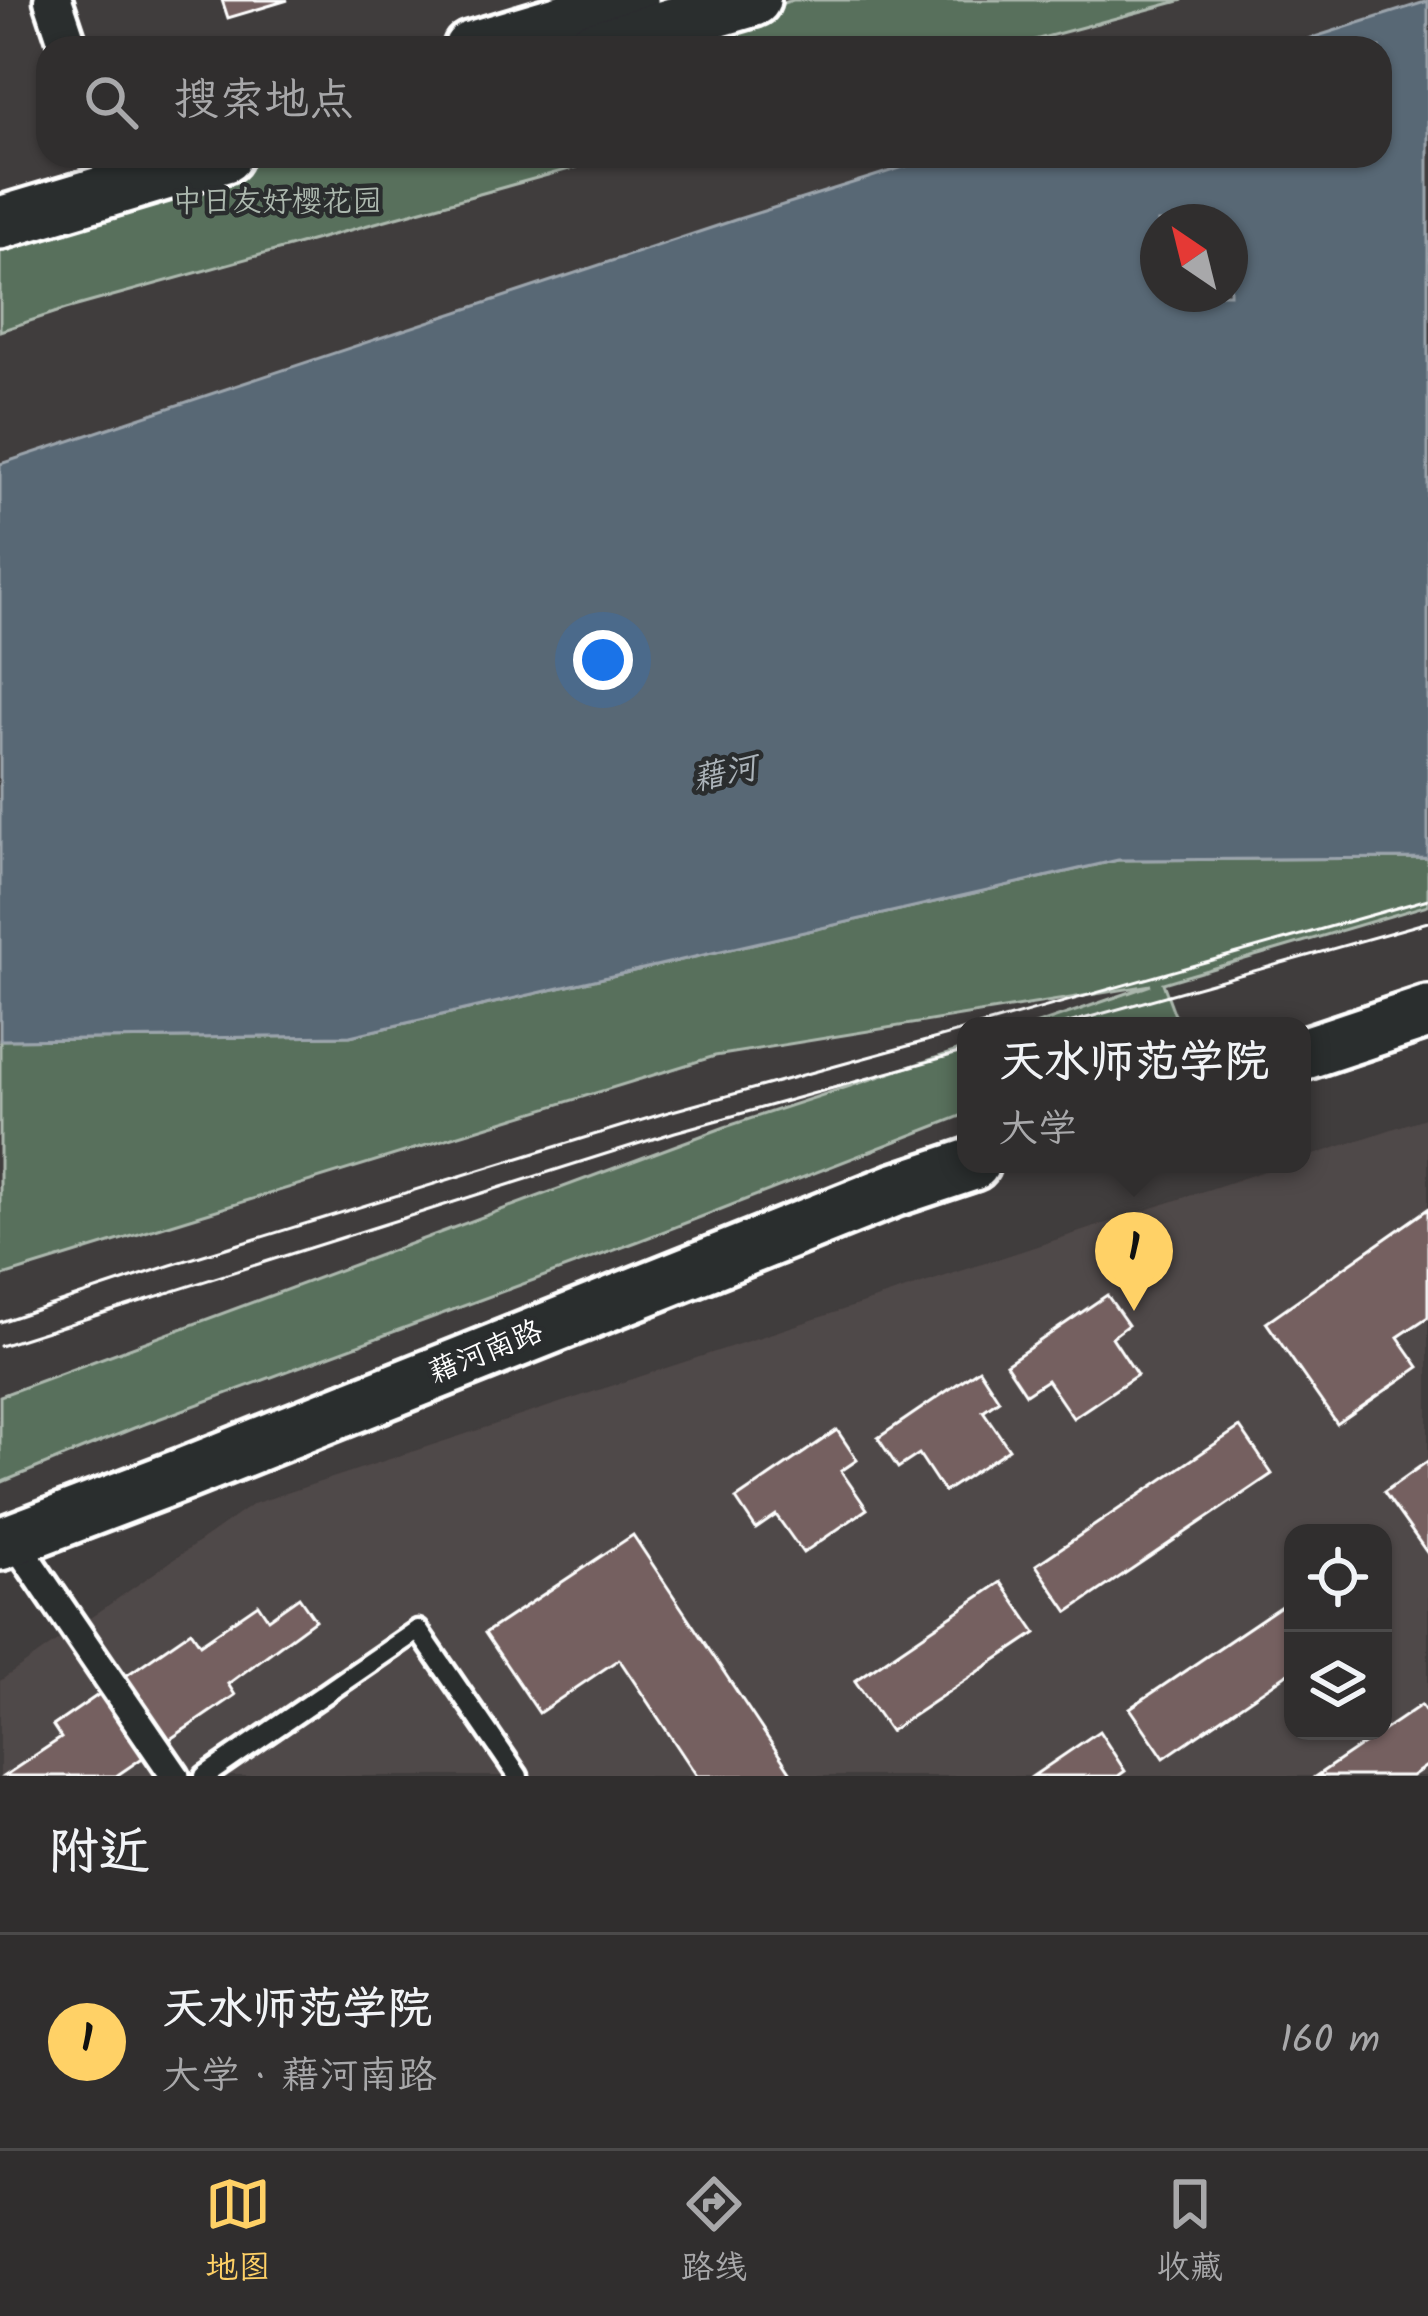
<!DOCTYPE html>
<html lang="zh">
<head>
<meta charset="utf-8">
<style>
  body { margin:0; font-family:Kalam,"LXGW WenKai TC",sans-serif; background:#383636; color:#f1f3f6 }
  .controls { position:absolute; right:36px; bottom:36px; display:grid; overflow:hidden; border-radius:24px; box-shadow:0 3px 9px #0004 }
  .controls button { width:108px; height:108px; display:grid; place-items:center; padding:0; border:0; border-bottom:3px solid #4b4a4a; background:#302e2e; color:#f1f3f6; font:60px sans-serif }
  .compass { position:absolute; left:1140px; top:204px; width:108px; height:108px; border-radius:50%; background:#302e2e; box-shadow:0 3px 9px #0004; rotate:325deg }
  .you { position:absolute; left:603px; top:660px; width:42px; height:42px; margin:-30px; border:9px solid #fff; border-radius:50%; background:#1a73e8; box-shadow:0 0 0 18px #1a73e833 }
  .badge { display:grid; place-items:center; width:78px; height:78px; border-radius:50%; background:#ffd166; color:#111; font-size:39px; font-weight:700 }
  .pin { position:absolute; translate:-50% -99px; filter:drop-shadow(0 3px 6px #0008) }
  .pin::after { content:''; position:absolute; top:63px; width:42px; height:36px; background:inherit; clip-path:polygon(0 0,100% 0,50% 100%) }
  .popup { position:absolute; left:957px; top:1017px; width:354px; height:156px; box-sizing:border-box; display:grid; place-content:center; border-radius:24px; background:#302e2e; filter:drop-shadow(0 3px 9px #0005); font-size:39px; white-space:nowrap; color:#a8a8aa }
  .popup b { font-size:45px; color:#f1f3f6 }
  .popup::after { content:''; position:absolute; left:50%; top:100%; margin-left:-24px; border:24px solid transparent; border-top-color:#302e2e }
  .list { margin:0; padding:0; list-style:none }
  h2 { display:flex; justify-content:space-between; align-items:center; height:156px; margin:0; padding:0 48px; font-size:51px }
  h2 small { font-size:39px; font-weight:400; color:#a8a8aa }
  .list li { display:grid; grid-template-columns:78px 1fr auto; gap:36px; align-items:center; box-sizing:border-box; height:216px; padding:0 48px; border-top:3px solid #4b4a4a }
  .list b { display:block; font-size:45px; white-space:nowrap }
  .list p { margin:0; font-size:39px; white-space:nowrap; color:#a8a8aa }
  .list em { font-size:39px; font-style:normal; color:#a8a8aa }
  .icon { flex:none; width:66px; height:66px; fill:none; stroke:currentColor; stroke-width:2; stroke-linecap:round; stroke-linejoin:round }
  .map { position:relative; flex:none; width:1428px; height:1776px; overflow:hidden }
  .search { position:absolute; background:#302e2e; box-shadow:0 3px 9px #0004; left:36px; right:36px; top:36px; height:132px; display:flex; align-items:center; gap:30px; box-sizing:border-box; padding:0 42px; border-radius:36px; color:#a8a8aa; font-size:45px }
  .sheet { height:372px; background:#302e2e }
  nav { display:flex; justify-content:space-around; align-items:center; box-sizing:border-box; height:168px; border-top:3px solid #4b4a4a; background:#302e2e; font-size:33px; color:#a8a8aa }
  nav a { display:grid; justify-items:center; gap:6px }
  nav .on { color:#ffd166 }
  .map>svg:first-child { display:block }
  .built { fill:#504848; fill-rule:evenodd }
  .green { fill:#59705c; stroke:#acb8ae; stroke-width:3 }
  .water { fill:#596875; stroke:#9ba4ac; stroke-width:3; fill-rule:evenodd }
  .building { fill:#746160; stroke:#fff; stroke-width:3 }
  .lines { fill:none; stroke-linecap:round; stroke-linejoin:round }
  .service-casing { stroke:#fff; stroke-width:27 }
  .pedestrian-casing { stroke:#fff; stroke-width:36 }
  .minor-casing { stroke:#fff; stroke-width:45 }
  .secondary-casing { stroke:#fff; stroke-width:60 }
  .service { stroke:#2a2d2e; stroke-width:18 }
  .pedestrian { stroke:#2a2d2e; stroke-width:27 }
  .minor { stroke:#2a2d2e; stroke-width:36 }
  .secondary { stroke:#2a2d2e; stroke-width:51 }
  .tram { stroke:#fff; stroke-width:3 }
  .labels { text-anchor:middle; dominant-baseline:central; stroke-width:9; stroke-linejoin:round; paint-order:stroke }
  .park-label { font-size:30px; fill:#acb8ae; stroke:#2a2d2e }
  .street-label { font-size:30px; fill:#fff; stroke:#2a2d2e }
  .water-label { font-size:33px; font-style:italic; fill:#acb4ba; stroke:#2a2d2e }
</style>
</head>
<body>
<div class="map">
<svg width="1428" height="1776" viewBox="0 0 1428 1776">
  <rect width="100%" height="100%" fill="#403d3d"/>
  <filter id="ink" filterUnits="userSpaceOnUse"><feTurbulence type="fractalNoise" baseFrequency=".00833" numOctaves="2"/><feDisplacementMap in="SourceGraphic" scale="24" xChannelSelector="R" yChannelSelector="G"/><feConvolveMatrix kernelMatrix="1 2 1 2 8 2 1 2 1" color-interpolation-filters="sRGB"/></filter>
  <g filter="url(#ink)">
    <path class="built" d="M 1428,1117 L 1428,1776 L 0,1776 L 0,1681 L 253,1504 L 1286,1164 L 1302,1164 L 1302,1159 ZM 1293,1533 L 1383,1533 L 1383,1731 L 1293,1731 Z"/>
    <g class="green">
      <path d="M 793,0 L 1183,0 L 1005,48 L 633,48 Z"/>
      <path d="M 273,156 L 616,156 L 66,309 L 0,331 L 0,239 Z"/>
      <path d="M 1428,858 L 1428,905 L 1163,983 L 1179,1026 L 1032,1026 L 1151,985 L 715,1056 L 0,1277 L 0,1040 L 350,1036 L 1118,860 Z"/>
      <path d="M 966,1048 L 966,1114 L 639,1241 L 134,1428 L 0,1483 L 0,1396 L 725,1127 Z"/>
    </g>
    <path class="water" d="M 1428,1 L 1428,858 L 1118,860 L 350,1036 L 0,1040 L 0,464 L 735,220 L 938,156 L 1380,156 L 1380,48 L 1280,48 ZM 1158,222 L 1230,222 L 1230,294 L 1158,294 Z"/>
    <g class="building">
      <path d="M 222,0 L 288,0 L 228,18 Z"/>
      <path d="M 1428,1209 L 1428,1317 L 1398,1337 L 1419,1367 L 1337,1424 L 1266,1322 Z"/>
      <path d="M 1107,1295 L 1128,1325 L 1112,1337 L 1137,1375 L 1073,1418 L 1047,1380 L 1026,1394 L 1006,1364 Z"/>
      <path d="M 979,1369 L 999,1400 L 983,1411 L 1009,1449 L 944,1492 L 919,1454 L 898,1468 L 878,1438 Z"/>
      <path d="M 1240,1427 L 1272,1474 L 1068,1612 L 1036,1565 Z"/>
      <path d="M 837,1430 L 857,1460 L 841,1471 L 867,1509 L 803,1553 L 776,1515 L 756,1529 L 736,1499 Z"/>
      <path d="M 1428,1461 L 1428,1554 L 1384,1492 Z"/>
      <path d="M 633,1535 L 793,1776 L 697,1776 L 619,1659 L 539,1713 L 485,1633 Z"/>
      <path d="M 1001,1582 L 1036,1633 L 890,1731 L 855,1681 Z"/>
      <path d="M 299,1597 L 315,1620 L 228,1684 L 235,1695 L 116,1776 L 4,1776 L 61,1738 L 53,1726 L 191,1631 L 200,1644 L 258,1604 L 268,1619 Z"/>
      <path d="M 1293,1598 L 1293,1670 L 1164,1758 L 1130,1708 Z"/>
      <path d="M 1421,1705 L 1428,1715 L 1428,1765 L 1412,1776 L 1316,1776 Z"/>
      <path d="M 1099,1731 L 1125,1771 L 1118,1776 L 1033,1776 Z"/>
    </g>
    <g class="lines">
      <defs>
        <path id="service" d="M 205,1776 L 418,1630 L 518,1776"/>
        <path id="pedestrian" d="M 13,1539 L 175,1776"/>
        <path id="minor" d="M 53,0 L 69,48"/>
        <g id="secondary">
          <path d="M 470,48 L 632,0"/>
          <path d="M 591,48 L 754,0"/>
          <path d="M 0,223 L 225,156"/>
          <path d="M 1302,1054 L 1428,1012"/>
          <path d="M 0,1544 L 184,1474 L 895,1190 L 973,1164"/>
        </g>
      </defs>
      <use href="#service" class="service-casing"/>
      <use href="#pedestrian" class="pedestrian-casing"/>
      <use href="#minor" class="minor-casing"/>
      <use href="#secondary" class="secondary-casing"/>
      <use href="#service" class="service"/>
      <use href="#pedestrian" class="pedestrian"/>
      <use href="#minor" class="minor"/>
      <use href="#secondary" class="secondary"/>
      <g class="tram">
        <path d="M 979,1026 L 1428,899"/>
        <path d="M 1058,1026 L 1428,922"/>
        <path d="M 0,1322 L 171,1265 L 665,1113 L 966,1030"/>
        <path d="M 0,1346 L 675,1132 L 966,1051"/>
      </g>
    </g>
  </g>
  <g class="labels">
    <g class="park-label">
      <text x="277" y="203">中日友好樱花园</text>
    </g>
    <g class="street-label">
      <text transform="translate(486 1353) rotate(-22)">藉河南路</text>
    </g>
    <g class="water-label">
      <text transform="translate(725 775) rotate(-11)">藉河</text>
    </g>
  </g>
</svg>
<div class="controls">
<button><svg class="icon" aria-label="locate" viewBox="0 0 24 24"><circle cx="12" cy="12" r="6"/><path d="M12 2v4M12 18v4M2 12h4M18 12h4"/></svg></button>
<button><svg class="icon" aria-label="layers" viewBox="0 0 24 24"><path d="M12 4l9 5-9 5-9-5zM3 14l9 5 9-5"/></svg></button>
</div>
<svg class="compass" viewBox="-18 -18 36 36"><path d="M0-13l5 13h-10z" fill="#e53935"/><path d="M0 13l5-13h-10z" fill="#a8a8aa"/></svg>
<div class="you"></div>
<div class="pin badge" style="left:1134px;top:1311px">1</div>
<div class="popup"><b>天水师范学院</b>大学</div>
<div class="search"><svg class="icon" aria-label="search" viewBox="0 0 24 24"><circle cx="10" cy="10" r="6"/><path d="M15 15l6 6"/></svg>搜索地点</div>
</div>
<section class="sheet">
<h2>附近<small></small></h2>
<ul class="list">
<li><span class="badge">1</span><div><b>天水师范学院</b><p>大学 · 藉河南路</p></div><em>160 m</em></li>
</ul>
</section>
<nav>
<a class="on"><svg class="icon" aria-label="map" viewBox="0 0 24 24"><path d="M3 6l6-2 6 2 6-2v14l-6 2-6-2-6 2zM9 4v14M15 6v14"/></svg>地图</a>
<a><svg class="icon" aria-label="directions" viewBox="0 0 24 24"><path d="M12 3l9 9-9 9-9-9zM9 14v-3h6M13 9l2 2-2 2"/></svg>路线</a>
<a><svg class="icon" aria-label="saved" viewBox="0 0 24 24"><path d="M7 4h10v16l-5-4-5 4z"/></svg>收藏</a>
</nav>
</body>
</html>
